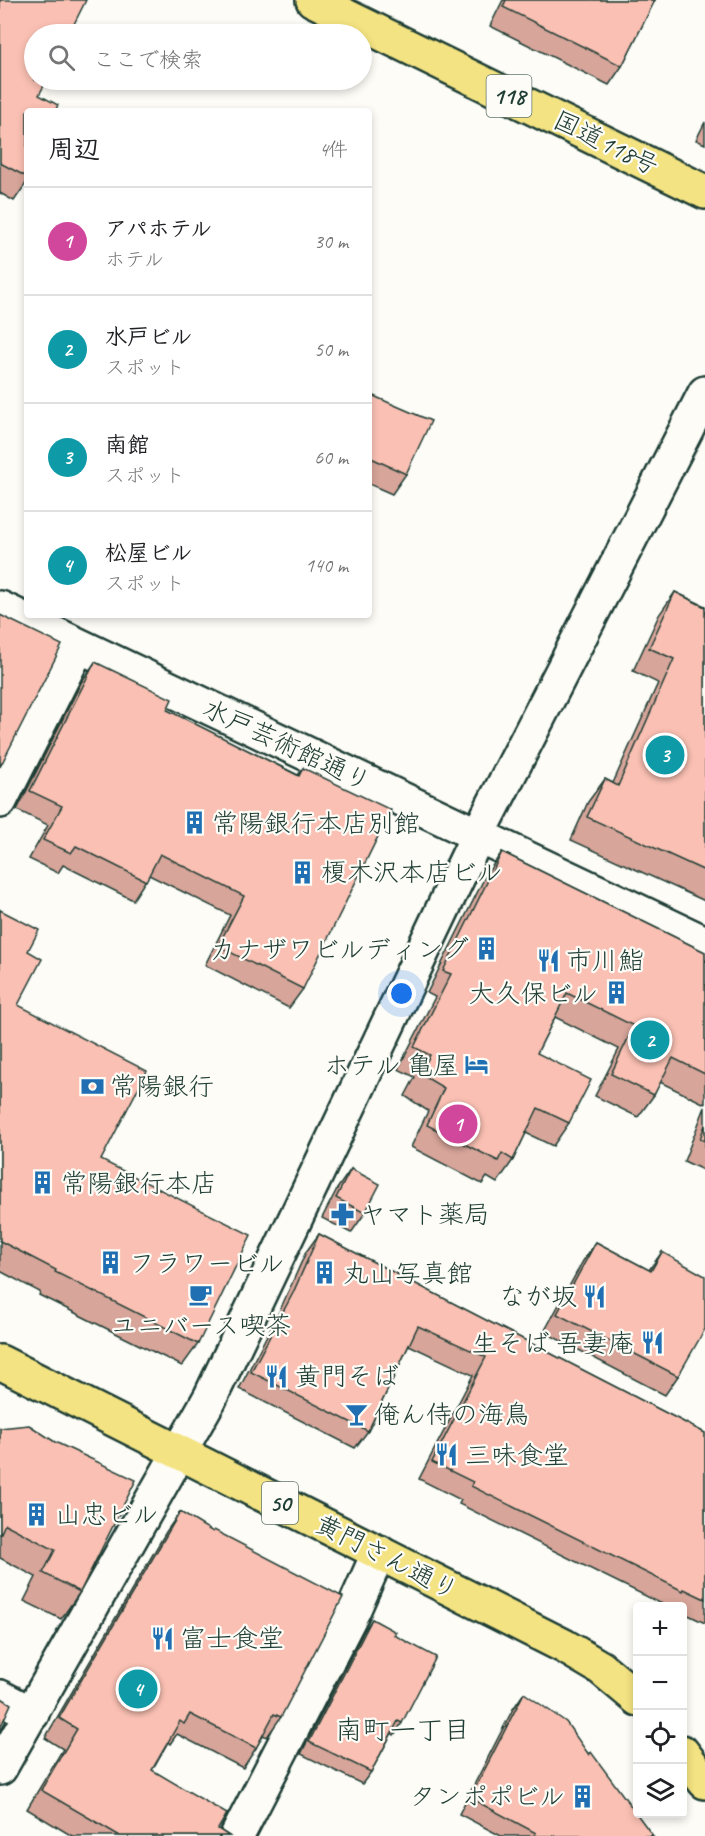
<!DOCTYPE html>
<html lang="ja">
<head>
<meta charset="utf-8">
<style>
  body { margin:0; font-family:Caveat,"Klee One",sans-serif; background:#f2f2f2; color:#202124 }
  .controls { position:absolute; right:18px; bottom:18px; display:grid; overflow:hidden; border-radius:6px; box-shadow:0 3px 9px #0003 }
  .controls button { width:54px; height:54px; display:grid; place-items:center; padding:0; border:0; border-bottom:2px solid #e0e0e0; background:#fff; color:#202124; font:30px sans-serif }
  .you { position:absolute; left:402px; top:994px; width:21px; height:21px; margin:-15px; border:4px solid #fff; border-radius:50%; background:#1a73e8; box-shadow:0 0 0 9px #1a73e833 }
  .badge { display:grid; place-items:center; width:39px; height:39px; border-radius:50%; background:#1f6fb2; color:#fff; font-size:20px; font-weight:700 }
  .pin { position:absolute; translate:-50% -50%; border:3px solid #fff; box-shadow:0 2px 6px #0006 }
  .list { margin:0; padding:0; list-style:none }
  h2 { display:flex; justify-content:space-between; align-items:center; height:78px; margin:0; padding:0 24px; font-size:26px }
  h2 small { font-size:20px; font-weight:400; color:#757577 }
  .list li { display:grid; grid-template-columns:39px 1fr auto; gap:18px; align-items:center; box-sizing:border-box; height:108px; padding:0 24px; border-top:2px solid #e0e0e0 }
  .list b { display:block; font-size:22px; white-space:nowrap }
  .list p { margin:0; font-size:20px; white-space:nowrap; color:#757577 }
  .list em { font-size:20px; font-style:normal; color:#757577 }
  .icon { flex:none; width:33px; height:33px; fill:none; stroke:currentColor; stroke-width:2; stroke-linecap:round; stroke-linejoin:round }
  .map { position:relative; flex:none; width:705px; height:1836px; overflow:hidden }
  .search { position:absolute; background:#fff; box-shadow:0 3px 9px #0003; left:24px; top:24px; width:348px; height:66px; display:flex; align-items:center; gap:15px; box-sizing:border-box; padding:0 21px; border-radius:33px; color:#757577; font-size:22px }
  .panel { position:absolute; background:#fff; box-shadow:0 3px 9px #0003; left:24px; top:108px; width:348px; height:510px; border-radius:6px }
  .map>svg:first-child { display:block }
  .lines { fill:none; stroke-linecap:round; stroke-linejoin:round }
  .minor-casing { stroke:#1f3d34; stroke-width:38 }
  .highway-casing { stroke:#1f3d34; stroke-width:38 }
  .minor { stroke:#fdfcf7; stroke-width:33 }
  .highway { stroke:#f4e382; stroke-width:33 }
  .wall { fill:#d7a59a; stroke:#1f3d34; stroke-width:1.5 }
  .building { fill:#fac0b3; stroke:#1f3d34; stroke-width:1.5 }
  .labels { text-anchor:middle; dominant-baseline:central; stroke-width:4.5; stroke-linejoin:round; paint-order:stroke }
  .shield { fill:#fdfcf7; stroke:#62766e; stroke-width:1.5 }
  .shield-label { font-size:24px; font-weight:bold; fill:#1f3d34 }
  .street-label { font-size:26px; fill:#1f3d34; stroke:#fdfcf7 }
  .poi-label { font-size:26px; fill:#1f3d34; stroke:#fdfcf7; text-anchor:start }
  .neighbourhood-label { font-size:27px; fill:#1f3d34; stroke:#fdfcf7 }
</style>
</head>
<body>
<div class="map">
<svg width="705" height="1836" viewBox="0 0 705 1836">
  <rect width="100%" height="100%" fill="#fdfcf7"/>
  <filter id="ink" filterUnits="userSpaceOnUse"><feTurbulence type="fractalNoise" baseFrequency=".0167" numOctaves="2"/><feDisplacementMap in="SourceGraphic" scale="12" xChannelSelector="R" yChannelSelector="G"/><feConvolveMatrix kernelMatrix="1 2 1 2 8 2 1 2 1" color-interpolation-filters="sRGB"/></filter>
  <g filter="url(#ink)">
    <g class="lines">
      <defs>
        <g id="minor">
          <path d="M 0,608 L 705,943"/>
          <path d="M 0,801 L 78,647"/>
          <path d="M 0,1697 L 32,1714"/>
          <path d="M 0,1768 L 210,1398 L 478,835 L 705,393"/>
          <path d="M 237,1836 L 353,1611 L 379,1552"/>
        </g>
        <g id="highway">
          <path d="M 313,0 L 705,192"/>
          <path d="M 0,1362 L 564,1646 L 601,1668 L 638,1699"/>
          <path d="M 682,1752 L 705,1782"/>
        </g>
      </defs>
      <use href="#minor" class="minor-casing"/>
      <use href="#highway" class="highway-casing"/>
      <use href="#minor" class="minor"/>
      <use href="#highway" class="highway"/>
    </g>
    <g class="wall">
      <path d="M 0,0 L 27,111 L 27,182 L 14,201 L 0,193 Z"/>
      <path d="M 503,0 L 655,0 L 622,66 L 609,85 L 490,26 Z"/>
      <path d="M 705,122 L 705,144 L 696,140 Z"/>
      <path d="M 369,394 L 406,474 L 392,494 L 369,484 Z"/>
      <path d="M 675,592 L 705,606 L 705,901 L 571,840 L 588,802 L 605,779 L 613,783 L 658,683 L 633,671 L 659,615 Z"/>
      <path d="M 95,662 L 167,710 L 298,775 L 303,768 L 303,989 L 289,1008 L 205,965 L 230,915 L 149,875 L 133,900 L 63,865 L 58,873 L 29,859 L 48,825 L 17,810 L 82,681 Z"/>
      <path d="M 502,852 L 705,952 L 705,1104 L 660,1082 L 654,1095 L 638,1117 L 595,1096 L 619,1049 L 555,1017 L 537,1053 L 569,1123 L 553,1146 L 526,1133 L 513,1160 L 497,1183 L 487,1177 L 482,1184 L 411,1147 L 428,1111 L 405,1096 L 415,1077 L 398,1069 L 435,997 L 427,993 L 486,875 Z"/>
      <path d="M 0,910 L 28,951 L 18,1005 L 198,1344 L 182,1366 L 39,1295 L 40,1292 L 0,1271 Z"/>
      <path d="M 705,1107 L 705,1171 L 684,1161 Z"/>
      <path d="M 351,1169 L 365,1213 L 351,1233 L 322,1218 L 337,1189 Z"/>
      <path d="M 319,1234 L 705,1433 L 705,1623 L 682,1612 L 682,1606 L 666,1606 L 459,1504 L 461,1500 L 419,1479 L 473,1375 L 409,1345 L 368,1431 L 355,1448 L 239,1389 L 280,1310 L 306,1252 Z"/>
      <path d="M 596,1242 L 649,1270 L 662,1252 L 678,1376 L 665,1395 L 544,1332 L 583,1261 Z"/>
      <path d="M 0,1428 L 80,1592 L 61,1619 L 24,1601 L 36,1577 L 0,1558 Z"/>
      <path d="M 180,1512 L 281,1717 L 267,1737 L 263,1735 L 256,1748 L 243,1768 L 177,1734 L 170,1744 L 168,1742 L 152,1770 L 218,1829 L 229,1836 L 72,1836 L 27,1809 L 63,1749 L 45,1738 L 166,1532 Z"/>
      <path d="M 372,1619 L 394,1635 L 402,1723 L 394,1735 L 392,1733 L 371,1772 L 362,1784 L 301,1754 L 364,1631 Z"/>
      <path d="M 524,1693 L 589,1754 L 653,1836 L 501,1836 L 459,1814 L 513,1709 Z"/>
    </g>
    <g class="building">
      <path d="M 0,0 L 86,0 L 69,34 L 34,34 L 34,80 L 47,80 L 39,95 L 58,105 L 55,111 L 27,111 L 27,177 L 0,163 Z"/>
      <path d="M 506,0 L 655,0 L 622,66 L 503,7 Z"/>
      <path d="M 369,394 L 431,421 L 406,474 L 369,457 Z"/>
      <path d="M 675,592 L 705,607 L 705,871 L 587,817 L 605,779 L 618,786 L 674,659 L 649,648 Z"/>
      <path d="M 0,615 L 62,645 L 0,767 Z"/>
      <path d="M 95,662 L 172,699 L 167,710 L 299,776 L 303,768 L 391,810 L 303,989 L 218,946 L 244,896 L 160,854 L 146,881 L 76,846 L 71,853 L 43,840 L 62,806 L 30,791 Z"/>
      <path d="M 502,852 L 705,952 L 705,1074 L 673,1058 L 654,1095 L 611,1074 L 634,1026 L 567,993 L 537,1053 L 591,1080 L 569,1123 L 538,1108 L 513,1160 L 502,1153 L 498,1161 L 427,1125 L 444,1088 L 420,1074 L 430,1055 L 414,1047 L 451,974 L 443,971 Z"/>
      <path d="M 0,910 L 39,930 L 28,951 L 42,959 L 18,1005 L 147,1071 L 101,1160 L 251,1235 L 198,1344 L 55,1272 L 56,1270 L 0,1241 Z"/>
      <path d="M 705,1125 L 705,1141 L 700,1139 Z"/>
      <path d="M 351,1169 L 380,1184 L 365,1213 L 336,1198 Z"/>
      <path d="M 319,1234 L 705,1433 L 705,1599 L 684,1589 L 683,1591 L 471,1486 L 473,1482 L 432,1462 L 486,1357 L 418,1326 L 368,1431 L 251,1372 L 293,1293 Z"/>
      <path d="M 596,1242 L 651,1271 L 662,1252 L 705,1276 L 705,1329 L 678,1376 L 557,1314 Z"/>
      <path d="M 29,1425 L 55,1442 L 136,1480 L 80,1592 L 43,1573 L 55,1550 L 5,1524 L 0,1535 L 0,1428 Z"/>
      <path d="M 180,1512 L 213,1532 L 214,1530 L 343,1597 L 281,1717 L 274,1714 L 256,1748 L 190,1714 L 184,1724 L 180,1721 L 152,1770 L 227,1814 L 218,1829 L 229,1836 L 120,1836 L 41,1790 L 77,1729 L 59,1718 Z"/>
      <path d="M 372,1619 L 396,1632 L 394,1635 L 436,1657 L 402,1723 L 398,1721 L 371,1772 L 309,1742 Z"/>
      <path d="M 524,1693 L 566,1722 L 589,1755 L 591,1752 L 653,1836 L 534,1836 L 536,1833 L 470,1798 Z"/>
      <path d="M 0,1697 L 11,1704 L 0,1728 Z"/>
    </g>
  </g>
  <defs>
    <symbol id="building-bare" viewBox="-9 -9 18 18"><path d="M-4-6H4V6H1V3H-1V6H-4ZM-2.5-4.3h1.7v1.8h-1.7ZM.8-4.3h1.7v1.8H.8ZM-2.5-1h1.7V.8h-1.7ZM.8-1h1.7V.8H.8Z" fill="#1f6fb2" stroke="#fdfcf7" stroke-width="2.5" paint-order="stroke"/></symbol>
    <symbol id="restaurant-bare" viewBox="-9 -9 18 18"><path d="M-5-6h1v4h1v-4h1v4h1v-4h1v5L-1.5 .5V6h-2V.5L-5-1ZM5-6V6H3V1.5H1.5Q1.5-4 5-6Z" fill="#1f6fb2" stroke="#fdfcf7" stroke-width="2.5" paint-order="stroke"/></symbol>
    <symbol id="hotel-bare" viewBox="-9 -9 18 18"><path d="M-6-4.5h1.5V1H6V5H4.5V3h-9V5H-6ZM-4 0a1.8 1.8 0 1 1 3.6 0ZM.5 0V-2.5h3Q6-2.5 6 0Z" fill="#1f6fb2" stroke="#fdfcf7" stroke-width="2.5" paint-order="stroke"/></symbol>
    <symbol id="bank-bare" viewBox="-9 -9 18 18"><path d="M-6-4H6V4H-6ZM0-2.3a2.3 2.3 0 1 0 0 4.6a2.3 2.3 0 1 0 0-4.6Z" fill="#1f6fb2" stroke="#fdfcf7" stroke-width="2.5" paint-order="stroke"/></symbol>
    <symbol id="pharmacy-bare" viewBox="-9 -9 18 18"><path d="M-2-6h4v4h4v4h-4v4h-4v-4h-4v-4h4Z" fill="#1f6fb2" stroke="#fdfcf7" stroke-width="2.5" paint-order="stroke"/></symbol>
    <symbol id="cafe-bare" viewBox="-9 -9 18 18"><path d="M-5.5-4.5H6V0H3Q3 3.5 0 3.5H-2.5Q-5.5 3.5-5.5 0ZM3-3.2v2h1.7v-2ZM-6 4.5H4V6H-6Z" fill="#1f6fb2" stroke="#fdfcf7" stroke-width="2.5" paint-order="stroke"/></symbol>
    <symbol id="bar-bare" viewBox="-9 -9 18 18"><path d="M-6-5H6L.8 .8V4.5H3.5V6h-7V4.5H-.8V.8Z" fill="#1f6fb2" stroke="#fdfcf7" stroke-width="2.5" paint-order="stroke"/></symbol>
  </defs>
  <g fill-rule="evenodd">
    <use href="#building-bare" x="178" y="806" width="33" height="33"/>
    <use href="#building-bare" x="286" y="856" width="33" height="33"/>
    <use href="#building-bare" x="470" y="932" width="33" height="33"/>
    <use href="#restaurant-bare" x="532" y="944" width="33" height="33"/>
    <use href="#building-bare" x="600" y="976" width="33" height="33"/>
    <use href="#hotel-bare" x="460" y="1048" width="33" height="33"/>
    <use href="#bank-bare" x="76" y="1070" width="33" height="33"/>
    <use href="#building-bare" x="26" y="1166" width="33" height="33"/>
    <use href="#pharmacy-bare" x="326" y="1198" width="33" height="33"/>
    <use href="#building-bare" x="94" y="1246" width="33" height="33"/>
    <use href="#building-bare" x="308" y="1256" width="33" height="33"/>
    <use href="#cafe-bare" x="184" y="1278" width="33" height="33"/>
    <use href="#restaurant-bare" x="578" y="1280" width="33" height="33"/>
    <use href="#restaurant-bare" x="636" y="1326" width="33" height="33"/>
    <use href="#restaurant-bare" x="260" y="1360" width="33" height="33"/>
    <use href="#bar-bare" x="340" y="1398" width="33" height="33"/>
    <use href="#restaurant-bare" x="430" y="1438" width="33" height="33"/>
    <use href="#building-bare" x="20" y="1498" width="33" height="33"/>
    <use href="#restaurant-bare" x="146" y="1622" width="33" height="33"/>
    <use href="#building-bare" x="566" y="1780" width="33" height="33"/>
  </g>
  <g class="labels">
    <g class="shield">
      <rect x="486.5" y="75" width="45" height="42" rx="4.5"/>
      <rect x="262" y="1482" width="36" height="42" rx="4.5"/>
    </g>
    <g class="shield-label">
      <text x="509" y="96">118</text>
      <text x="280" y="1503">50</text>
    </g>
    <g class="street-label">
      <text transform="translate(606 143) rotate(26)">国道118号</text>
      <text transform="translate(287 745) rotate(25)">水戸芸術館通り</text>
      <text transform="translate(387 1557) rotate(27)">黄門さん通り</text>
    </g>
    <g class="poi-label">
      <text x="212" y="823">常陽銀行本店別館</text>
      <text x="321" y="872">榎木沢本店ビル</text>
      <text x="469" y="949" text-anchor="end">カナザワビルディング</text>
      <text x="566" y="960">市川鮨</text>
      <text x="598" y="993" text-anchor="end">大久保ビル</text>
      <text x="459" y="1065" text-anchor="end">ホテル 亀屋</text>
      <text x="110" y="1086">常陽銀行</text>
      <text x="61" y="1183">常陽銀行本店</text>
      <text x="360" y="1214">ヤマト薬局</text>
      <text x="129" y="1263">フラワービル</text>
      <text x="343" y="1273">丸山写真館</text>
      <text x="577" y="1296" text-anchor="end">なが坂</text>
      <text x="201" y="1325" text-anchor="middle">ユニバース喫茶</text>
      <text x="634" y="1343" text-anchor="end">生そば 吾妻庵</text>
      <text x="295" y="1376">黄門そば</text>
      <text x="374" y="1414">俺ん侍の海鳥</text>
      <text x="465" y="1455">三味食堂</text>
      <text x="55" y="1514">山忠ビル</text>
      <text x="180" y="1638">富士食堂</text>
      <text x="565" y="1796" text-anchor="end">タンポポビル</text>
    </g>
    <g class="neighbourhood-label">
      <text x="403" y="1730">南町一丁目</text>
    </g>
  </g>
</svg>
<div class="controls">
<button>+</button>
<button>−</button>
<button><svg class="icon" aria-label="locate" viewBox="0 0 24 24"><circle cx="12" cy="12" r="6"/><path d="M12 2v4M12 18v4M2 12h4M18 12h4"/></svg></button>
<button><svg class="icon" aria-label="layers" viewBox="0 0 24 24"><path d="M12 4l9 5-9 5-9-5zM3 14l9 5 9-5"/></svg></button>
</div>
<div class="you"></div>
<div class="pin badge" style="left:458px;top:1124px;background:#d1479c">1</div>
<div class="pin badge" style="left:650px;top:1040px;background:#0f9aa8">2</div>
<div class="pin badge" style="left:665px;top:755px;background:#0f9aa8">3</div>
<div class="pin badge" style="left:138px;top:1689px;background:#0f9aa8">4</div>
<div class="search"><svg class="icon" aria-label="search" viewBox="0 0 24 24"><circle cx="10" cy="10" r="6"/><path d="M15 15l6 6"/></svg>ここで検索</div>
<section class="panel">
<h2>周辺<small>4件</small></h2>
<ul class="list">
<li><span class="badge" style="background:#d1479c">1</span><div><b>アパホテル</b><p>ホテル</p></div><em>30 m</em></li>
<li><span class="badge" style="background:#0f9aa8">2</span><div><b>水戸ビル</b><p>スポット</p></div><em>50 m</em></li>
<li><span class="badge" style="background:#0f9aa8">3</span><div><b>南館</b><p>スポット</p></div><em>60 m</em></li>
<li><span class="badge" style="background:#0f9aa8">4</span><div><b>松屋ビル</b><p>スポット</p></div><em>140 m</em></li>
</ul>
</section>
</div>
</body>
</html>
